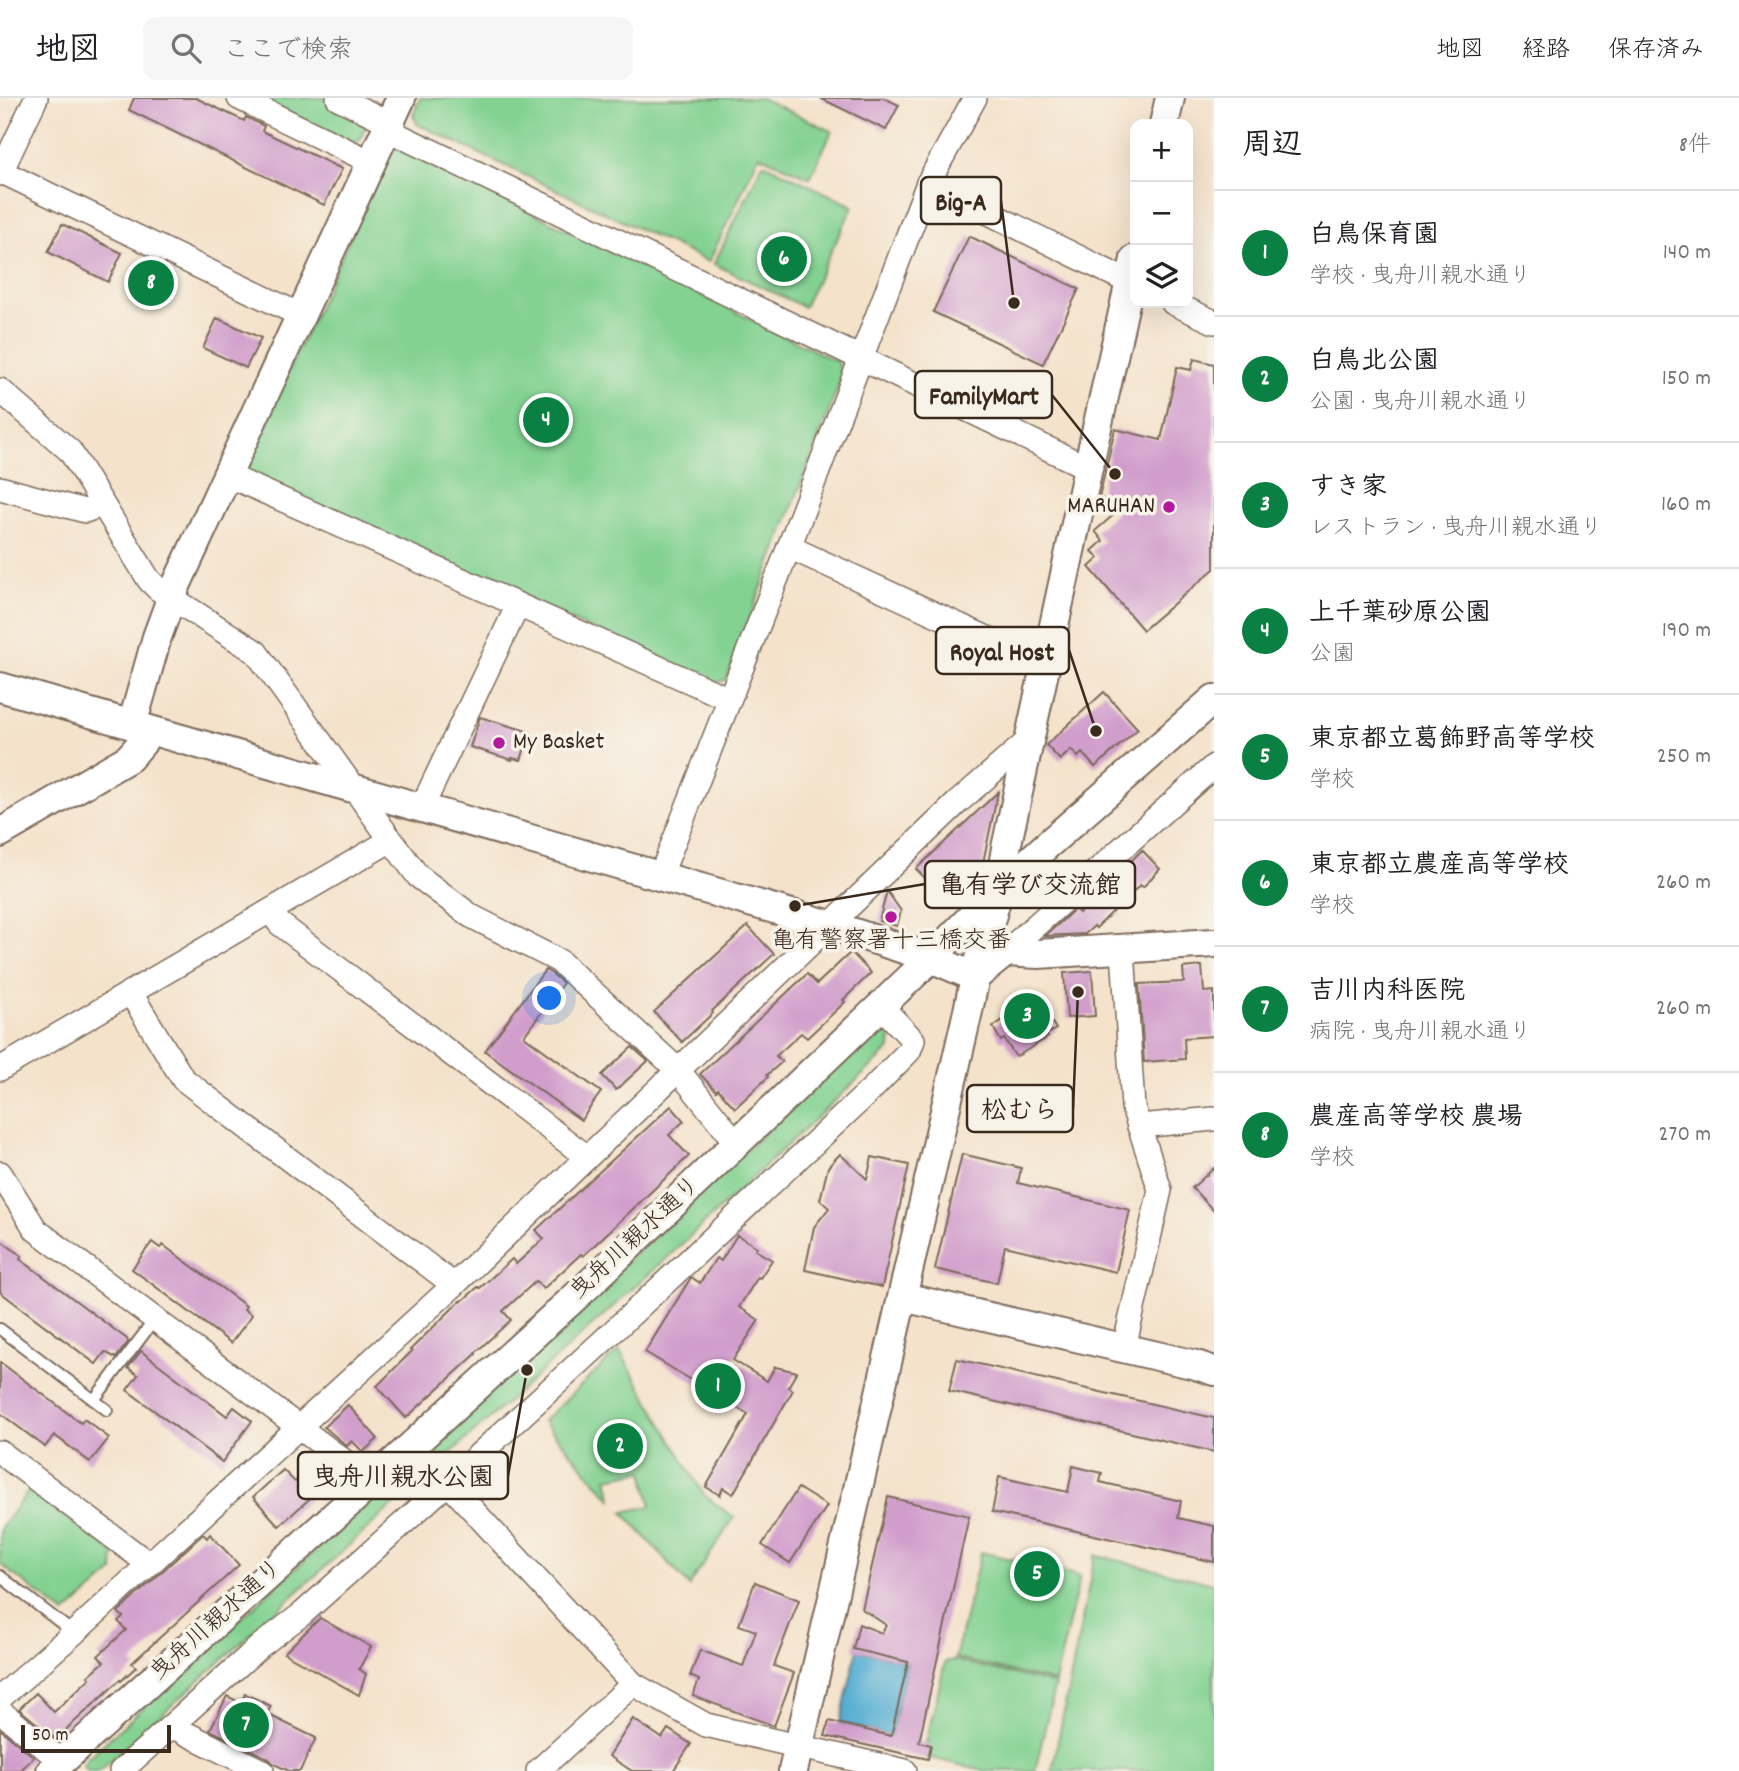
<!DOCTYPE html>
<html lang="ja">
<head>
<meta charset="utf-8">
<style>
  body { margin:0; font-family:Dekko,"Klee One",sans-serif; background:#f6f6f6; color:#202124 }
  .controls { position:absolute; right:21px; top:21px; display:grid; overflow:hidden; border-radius:14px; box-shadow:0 7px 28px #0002 }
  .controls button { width:63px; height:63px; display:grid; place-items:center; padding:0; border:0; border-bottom:2px solid #e0e0e0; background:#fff; color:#202124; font:35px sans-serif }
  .scale { position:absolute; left:21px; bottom:18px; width:150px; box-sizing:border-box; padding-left:7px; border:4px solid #3b2a1e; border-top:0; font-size:19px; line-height:24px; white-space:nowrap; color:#3b2a1e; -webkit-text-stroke:5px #f7f3e8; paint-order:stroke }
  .you { position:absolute; left:550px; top:901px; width:24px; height:24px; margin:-18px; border:5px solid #fff; border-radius:50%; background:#1a73e8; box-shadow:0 0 0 10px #1a73e833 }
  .badge { display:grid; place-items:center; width:46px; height:46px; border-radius:50%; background:#0b8043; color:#fff; font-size:23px; font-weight:700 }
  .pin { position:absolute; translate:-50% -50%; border:4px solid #fff; box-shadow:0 2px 7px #0006 }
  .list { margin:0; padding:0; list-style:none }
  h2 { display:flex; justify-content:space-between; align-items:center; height:91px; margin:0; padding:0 28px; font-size:30px }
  h2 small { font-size:23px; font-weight:400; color:#757577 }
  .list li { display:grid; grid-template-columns:46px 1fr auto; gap:21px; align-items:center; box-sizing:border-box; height:126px; padding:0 28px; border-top:2px solid #e0e0e0 }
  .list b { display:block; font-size:26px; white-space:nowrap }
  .list p { margin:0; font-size:23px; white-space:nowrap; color:#757577 }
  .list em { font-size:23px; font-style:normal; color:#757577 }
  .icon { flex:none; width:38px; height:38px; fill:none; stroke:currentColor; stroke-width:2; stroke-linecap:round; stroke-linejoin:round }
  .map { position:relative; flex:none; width:1214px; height:1673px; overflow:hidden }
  header { display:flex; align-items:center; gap:42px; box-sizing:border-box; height:98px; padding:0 35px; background:#fff; border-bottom:2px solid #e0e0e0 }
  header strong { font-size:33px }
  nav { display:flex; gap:38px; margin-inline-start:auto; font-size:24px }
  .search { width:490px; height:63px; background:#f6f6f6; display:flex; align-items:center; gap:18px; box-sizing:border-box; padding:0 24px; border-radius:14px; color:#757577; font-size:26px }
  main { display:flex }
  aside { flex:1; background:#fff }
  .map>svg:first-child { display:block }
  .green { fill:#83d292; stroke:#5f7e58; stroke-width:2 }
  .water { fill:#56afd3; stroke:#486c78; stroke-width:2 }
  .building { fill:#d19ecc }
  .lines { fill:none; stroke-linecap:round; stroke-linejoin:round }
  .service-casing { stroke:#7c6a5b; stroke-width:14 }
  .minor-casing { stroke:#7c6a5b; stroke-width:26 }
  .tertiary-casing { stroke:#7c6a5b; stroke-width:32 }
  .service { stroke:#fff; stroke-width:10 }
  .minor { stroke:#fff; stroke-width:23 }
  .tertiary { stroke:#fff; stroke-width:28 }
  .poi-dot { fill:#b5179e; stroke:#f7f3e8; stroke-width:2.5 }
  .labels { text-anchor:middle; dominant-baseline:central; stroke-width:7; stroke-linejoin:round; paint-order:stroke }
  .poi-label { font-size:24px; fill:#3b2a1e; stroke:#f7f3e8; text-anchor:end }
  .street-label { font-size:24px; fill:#3b2a1e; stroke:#f7f3e8 }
  .leader { fill:none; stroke:#3b2a1e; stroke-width:2.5 }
  .callout-dot { fill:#3b2a1e; stroke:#f7f3e8; stroke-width:2.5 }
  .callout { fill:#f7f3e8; stroke:#3b2a1e; stroke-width:2.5 }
  .callout-label { font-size:26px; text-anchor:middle; font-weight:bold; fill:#3b2a1e }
</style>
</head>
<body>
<header>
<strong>地図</strong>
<div class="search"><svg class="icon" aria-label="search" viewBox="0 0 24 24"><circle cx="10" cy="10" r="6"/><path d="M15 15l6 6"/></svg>ここで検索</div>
<nav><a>地図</a><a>経路</a><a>保存済み</a></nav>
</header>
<main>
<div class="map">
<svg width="1214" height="1673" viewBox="0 0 1214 1673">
  <rect width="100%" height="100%" fill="#f7f3e8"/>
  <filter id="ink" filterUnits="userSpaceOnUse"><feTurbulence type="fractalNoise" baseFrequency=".0143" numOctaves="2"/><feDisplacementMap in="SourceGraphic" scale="14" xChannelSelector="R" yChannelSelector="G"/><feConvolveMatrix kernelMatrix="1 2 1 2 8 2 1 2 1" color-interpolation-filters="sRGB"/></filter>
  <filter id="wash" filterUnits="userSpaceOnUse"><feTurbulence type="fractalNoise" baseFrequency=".00686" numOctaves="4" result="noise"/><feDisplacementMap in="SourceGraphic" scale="28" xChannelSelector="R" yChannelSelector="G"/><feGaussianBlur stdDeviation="1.57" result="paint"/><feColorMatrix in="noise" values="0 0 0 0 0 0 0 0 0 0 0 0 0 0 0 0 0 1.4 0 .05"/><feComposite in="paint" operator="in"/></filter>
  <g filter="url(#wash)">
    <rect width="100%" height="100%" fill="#f4e2cb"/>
    <g class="green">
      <path d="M 256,0 L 325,0 L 364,18 L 367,25 L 360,42 L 353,46 Z"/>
      <path d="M 420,0 L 761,0 L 832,33 L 810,80 L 759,57 L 709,164 L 417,26 L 413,17 Z"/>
      <path d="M 401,51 L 836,263 L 843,276 L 726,582 L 714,585 L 250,382 L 245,367 L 389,55 Z"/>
      <path d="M 763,65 L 853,108 L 804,209 L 714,166 Z"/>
      <path d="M 873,934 L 891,934 L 890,951 L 670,1157 L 99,1673 L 88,1673 L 83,1667 L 87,1661 L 386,1388 Z"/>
      <path d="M 619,1252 L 704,1397 L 734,1420 L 689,1488 L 623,1414 L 651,1408 L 643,1373 L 607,1380 L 612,1402 L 543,1323 Z"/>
      <path d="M 29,1392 L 114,1455 L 113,1474 L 65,1516 L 0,1466 L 0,1431 Z"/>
      <path d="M 981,1454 L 1080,1478 L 1055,1584 L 955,1560 Z"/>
      <path d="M 1095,1457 L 1214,1486 L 1214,1673 L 1052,1673 Z"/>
      <path d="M 953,1562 L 1055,1586 L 1035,1673 L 984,1673 L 923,1658 L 945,1564 Z"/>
    </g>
    <path class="water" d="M 857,1552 L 908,1564 L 891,1638 L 840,1625 Z"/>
    <g id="blocks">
      <g class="building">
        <path d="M 134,0 L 196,0 L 244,23 L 246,19 L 264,28 L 262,33 L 342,71 L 324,107 L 129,12 Z"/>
        <path d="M 820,0 L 884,0 L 899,7 L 886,32 Z"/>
        <path d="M 62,126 L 122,155 L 108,184 L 48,154 Z"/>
        <path d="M 969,138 L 1079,191 L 1043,266 L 933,214 Z"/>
        <path d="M 217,220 L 261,240 L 246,270 L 203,250 Z"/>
        <path d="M 1194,261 L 1214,266 L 1214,471 L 1143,532 L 1089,469 L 1099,460 L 1092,453 L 1103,443 L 1095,433 L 1126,406 L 1099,400 L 1115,331 L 1161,342 L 1177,269 L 1191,272 Z"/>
        <path d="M 1104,594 L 1138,631 L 1095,669 L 1082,655 L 1078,659 L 1071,652 L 1060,662 L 1046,647 Z"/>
        <path d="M 480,619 L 530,634 L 521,662 L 512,660 L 512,662 L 470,649 Z"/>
        <path d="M 998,694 L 981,774 L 946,807 L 928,788 L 931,786 L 916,771 Z"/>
        <path d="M 1142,752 L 1160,771 L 1143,789 L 1140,787 L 1096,830 L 1094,828 L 1085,836 L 1045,838 L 1075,811 L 1079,815 Z"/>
        <path d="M 887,793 L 901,813 L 897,828 L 879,823 Z"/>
        <path d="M 748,828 L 774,856 L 712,913 L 713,915 L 682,944 L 654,914 Z"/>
        <path d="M 851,854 L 871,875 L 843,902 L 845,904 L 807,940 L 801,935 L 776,958 L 782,964 L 767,977 L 768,979 L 735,1010 L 718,991 L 716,993 L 700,976 L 807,876 L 817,886 Z"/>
        <path d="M 1202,868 L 1204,894 L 1214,893 L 1214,938 L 1184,940 L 1185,961 L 1144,964 L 1139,886 L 1184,884 L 1183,870 Z"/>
        <path d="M 545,872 L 551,875 L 563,885 L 524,938 L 601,994 L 581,1022 L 485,953 Z"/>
        <path d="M 1092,873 L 1095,918 L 1067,920 L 1064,875 Z"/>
        <path d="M 1031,902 L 1033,906 L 1038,903 L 1056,931 L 1046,937 L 1048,939 L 1016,959 L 1004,941 L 1001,943 L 993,929 Z"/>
        <path d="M 632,949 L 648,963 L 616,992 L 602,977 Z"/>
        <path d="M 671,1008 L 684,1023 L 669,1037 L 689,1058 L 583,1158 L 581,1156 L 543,1191 L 536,1183 L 503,1213 L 511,1222 L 475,1255 L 476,1256 L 406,1320 L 377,1288 L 412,1253 L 410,1252 L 460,1203 L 461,1204 L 478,1189 L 480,1190 L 512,1161 L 516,1166 L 544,1141 L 536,1132 Z"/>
        <path d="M 840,1056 L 867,1081 L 872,1059 L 909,1067 L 882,1189 L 805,1172 L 814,1129 L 829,1110 L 820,1102 L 828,1069 Z"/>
        <path d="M 962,1056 L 1021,1070 L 1018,1085 L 1130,1112 L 1116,1174 L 1005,1148 L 997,1185 L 935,1171 Z"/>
        <path d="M 1214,1070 L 1214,1113 L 1192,1090 Z"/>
        <path d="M 737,1137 L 757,1149 L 755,1152 L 772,1162 L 760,1180 L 758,1179 L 739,1209 L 759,1222 L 733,1262 L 767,1283 L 775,1269 L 797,1274 L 788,1289 L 793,1292 L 733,1396 L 723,1390 L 720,1397 L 706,1389 L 748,1316 L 645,1254 L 690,1181 L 691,1179 L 700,1185 L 716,1160 L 721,1163 Z"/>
        <path d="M 0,1142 L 22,1158 L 20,1161 L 127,1241 L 128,1244 L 116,1260 L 105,1254 L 96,1266 L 0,1194 Z"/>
        <path d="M 152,1144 L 160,1150 L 163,1147 L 246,1208 L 244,1211 L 252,1217 L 231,1245 L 132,1171 Z"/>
        <path d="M 141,1253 L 227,1318 L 234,1309 L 252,1323 L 222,1364 L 127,1292 L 138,1277 L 128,1270 Z"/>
        <path d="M 957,1261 L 1214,1320 L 1214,1354 L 949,1293 Z"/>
        <path d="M 0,1264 L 81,1325 L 84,1321 L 109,1340 L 90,1364 L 54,1337 L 45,1349 L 0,1315 Z"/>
        <path d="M 348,1307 L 378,1341 L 363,1354 L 352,1343 L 347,1348 L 324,1329 Z"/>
        <path d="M 1073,1368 L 1102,1375 L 1100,1384 L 1181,1403 L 1178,1420 L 1214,1428 L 1214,1464 L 992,1414 L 999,1379 L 1068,1394 Z"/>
        <path d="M 283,1372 L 295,1384 L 302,1378 L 317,1394 L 279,1428 L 253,1399 Z"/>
        <path d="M 798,1390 L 827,1408 L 790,1465 L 762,1447 Z"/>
        <path d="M 888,1399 L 969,1418 L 919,1644 L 931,1647 L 928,1661 L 825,1638 L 829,1623 L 891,1638 L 908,1564 L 853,1551 L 859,1526 L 882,1535 L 886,1527 L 862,1511 Z"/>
        <path d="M 203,1436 L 207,1440 L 210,1436 L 239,1467 L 132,1565 L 136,1569 L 121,1583 L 120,1582 L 56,1641 L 19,1611 L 36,1595 L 54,1614 L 90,1580 L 88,1578 L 104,1564 L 98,1558 L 126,1532 L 118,1523 L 123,1519 L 118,1514 Z"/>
        <path d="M 755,1484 L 799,1502 L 774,1568 L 794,1575 L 774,1628 L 693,1598 L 699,1582 L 690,1578 L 700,1552 L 743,1568 L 756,1533 L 739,1527 Z"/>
        <path d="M 320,1520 L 371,1549 L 359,1571 L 366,1576 L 359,1597 L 284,1555 Z"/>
        <path d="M 245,1596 L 271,1608 L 267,1616 L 316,1640 L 300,1673 L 289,1673 L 274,1666 L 268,1660 L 210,1632 L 227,1598 L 241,1605 Z"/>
        <path d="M 633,1621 L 662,1640 L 668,1631 L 691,1646 L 673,1673 L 632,1673 L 609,1658 Z"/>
        <path d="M 0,1631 L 34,1659 L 20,1673 L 0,1673 Z"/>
      </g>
    </g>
  </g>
  <g filter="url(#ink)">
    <use href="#blocks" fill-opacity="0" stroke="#7c6a5b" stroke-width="2"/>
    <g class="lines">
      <defs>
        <g id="service">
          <path d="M 0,1231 L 94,1302 L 155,1221"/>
          <path d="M 94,1302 L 107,1312"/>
          <path d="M 0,1478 L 74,1535"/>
        </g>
        <g id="minor">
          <path d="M 239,0 L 371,64"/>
          <path d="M 338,0 L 390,25"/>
          <path d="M 386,31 L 1088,370"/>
          <path d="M 0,73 L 302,218"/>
          <path d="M 0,76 L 36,0"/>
          <path d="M 928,85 L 1135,187"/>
          <path d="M 1173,205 L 1214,224"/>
          <path d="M 0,292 L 70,353 L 149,482 L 158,491 L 256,554 L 391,742 L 0,971"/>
          <path d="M 227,377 L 729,601"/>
          <path d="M 0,390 L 85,413 L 102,407"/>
          <path d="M 789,449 L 1046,567"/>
          <path d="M 422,709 L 518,507"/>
          <path d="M 391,742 L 418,778 L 471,818 L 559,863 L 678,972 L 737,1046"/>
          <path d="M 660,779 L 789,449 L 928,85 L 975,0"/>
          <path d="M 270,813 L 280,826 L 587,1059"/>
          <path d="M 1123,852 L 1133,1009 L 1160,1092 L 1124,1250"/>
          <path d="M 1006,854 L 1214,668"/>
          <path d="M 130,894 L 183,981 L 454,1187"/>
          <path d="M 1139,1028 L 1214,1021"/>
          <path d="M 0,1075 L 36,1132 L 372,1384"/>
          <path d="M 0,1354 L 149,1466"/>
          <path d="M 448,1385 L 633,1586 L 706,1627 L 905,1673"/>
          <path d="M 0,1600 L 74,1535 L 454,1187 L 957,705 L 1030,641"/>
          <path d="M 0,1613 L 61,1663"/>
          <path d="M 171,1628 L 262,1673"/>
          <path d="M 121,1673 L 260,1548 L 302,1516 L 448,1385 L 605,1241 L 873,990 L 909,953 L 913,942 L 881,908"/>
          <path d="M 538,1673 L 633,1586"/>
        </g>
        <g id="tertiary">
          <path d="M 1164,26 L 1170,0"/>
          <path d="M 0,589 L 830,827 L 931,860 L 975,879 L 1006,854 L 1038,856 L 1214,845"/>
          <path d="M 132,627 L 157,539 L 175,490 L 401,0"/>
          <path d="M 0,735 L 129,660 L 142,645 L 148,632"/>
          <path d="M 903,1199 L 1196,1267 L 1214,1273"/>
          <path d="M 51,1673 L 372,1384 L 585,1190 L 931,860 L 999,791 L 1046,748 L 1214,601"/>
          <path d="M 793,1673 L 968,913 L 975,879 L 999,791 L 1006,750 L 1088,370 L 1135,161"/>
        </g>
      </defs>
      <use href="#service" class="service-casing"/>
      <use href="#minor" class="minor-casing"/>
      <use href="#tertiary" class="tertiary-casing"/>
      <use href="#service" class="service"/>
      <use href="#minor" class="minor"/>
      <use href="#tertiary" class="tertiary"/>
    </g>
  </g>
  <g class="poi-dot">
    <circle cx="1169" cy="409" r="7"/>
    <circle cx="499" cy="645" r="7"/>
    <circle cx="891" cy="819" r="7"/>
  </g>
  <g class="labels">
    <g class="poi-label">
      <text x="1155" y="409">MARUHAN</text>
      <text x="513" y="645" text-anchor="start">My Basket</text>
      <text x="891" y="844" text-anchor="middle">亀有警察署十三橋交番</text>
    </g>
    <g class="street-label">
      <text transform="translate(636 1141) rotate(-43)">曳舟川親水通り</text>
      <text transform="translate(217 1523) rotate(-42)">曳舟川親水通り</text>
    </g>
  </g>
  <path class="leader" d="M1014 205L1001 103M1115 376L1052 297M1096 633L1069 552M795 808L925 786M1078 894L1073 1011M527 1272L508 1378"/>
  <g class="callout-dot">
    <circle cx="1014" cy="205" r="7"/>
    <circle cx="1115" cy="376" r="7"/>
    <circle cx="1096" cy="633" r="7"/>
    <circle cx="795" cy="808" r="7"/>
    <circle cx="1078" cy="894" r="7"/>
    <circle cx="527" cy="1272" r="7"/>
  </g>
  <g class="callout">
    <rect x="921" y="79" width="80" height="47" rx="7"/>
    <rect x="915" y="273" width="137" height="47" rx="7"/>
    <rect x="936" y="529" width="133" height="47" rx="7"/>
    <rect x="925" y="763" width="210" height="47" rx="7"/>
    <rect x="967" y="987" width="106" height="47" rx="7"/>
    <rect x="298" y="1354" width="210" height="47" rx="7"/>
  </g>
  <g class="callout-label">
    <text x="961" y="112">Big-A</text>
    <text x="984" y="306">FamilyMart</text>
    <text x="1002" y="562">Royal Host</text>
    <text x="1030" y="795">亀有学び交流館</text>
    <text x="1020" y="1020">松むら</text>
    <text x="403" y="1387">曳舟川親水公園</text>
  </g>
</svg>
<div class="controls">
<button>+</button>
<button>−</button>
<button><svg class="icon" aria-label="layers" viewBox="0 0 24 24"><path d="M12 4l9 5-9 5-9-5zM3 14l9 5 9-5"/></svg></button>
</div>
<div class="scale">50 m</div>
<div class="you"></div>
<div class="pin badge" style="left:718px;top:1288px">1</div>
<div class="pin badge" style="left:620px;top:1348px">2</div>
<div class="pin badge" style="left:1027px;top:918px">3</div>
<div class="pin badge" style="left:546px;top:322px">4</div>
<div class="pin badge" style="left:1037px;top:1476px">5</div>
<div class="pin badge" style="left:784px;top:161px">6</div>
<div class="pin badge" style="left:246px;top:1627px">7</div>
<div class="pin badge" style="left:151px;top:185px">8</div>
</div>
<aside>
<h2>周辺<small>8件</small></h2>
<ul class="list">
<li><span class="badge">1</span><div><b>白鳥保育園</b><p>学校 · 曳舟川親水通り</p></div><em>140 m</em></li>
<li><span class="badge">2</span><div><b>白鳥北公園</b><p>公園 · 曳舟川親水通り</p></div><em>150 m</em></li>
<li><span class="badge">3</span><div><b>すき家</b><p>レストラン · 曳舟川親水通り</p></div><em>160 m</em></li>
<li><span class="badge">4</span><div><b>上千葉砂原公園</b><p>公園</p></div><em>190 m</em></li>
<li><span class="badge">5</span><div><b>東京都立葛飾野高等学校</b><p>学校</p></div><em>250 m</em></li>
<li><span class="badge">6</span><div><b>東京都立農産高等学校</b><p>学校</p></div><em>260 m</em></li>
<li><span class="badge">7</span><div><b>吉川内科医院</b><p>病院 · 曳舟川親水通り</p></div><em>260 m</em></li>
<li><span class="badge">8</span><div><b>農産高等学校 農場</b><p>学校</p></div><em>270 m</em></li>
</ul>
</aside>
</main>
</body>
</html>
